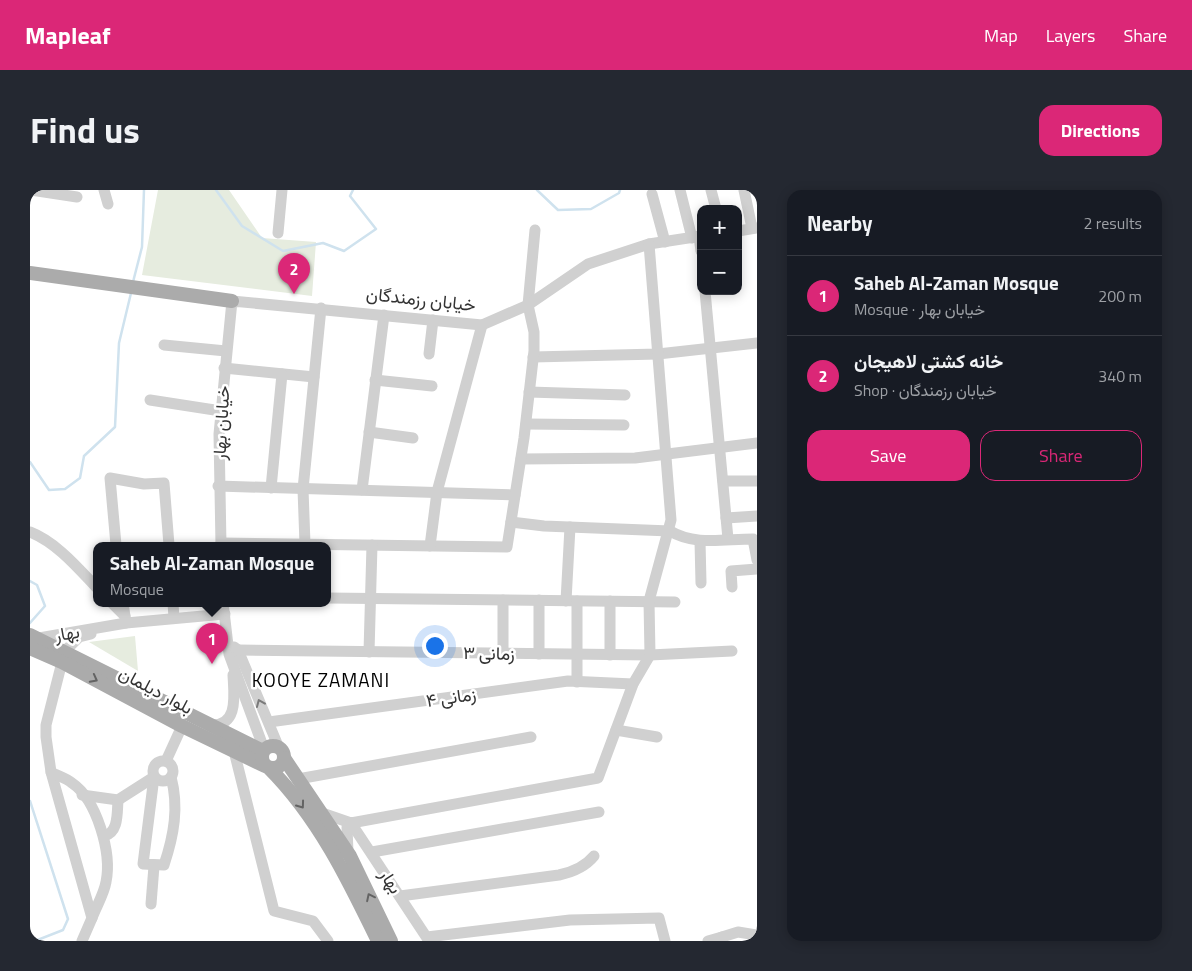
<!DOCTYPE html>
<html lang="en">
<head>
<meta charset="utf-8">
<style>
  body { margin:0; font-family:"Titillium Web",Vazirmatn,sans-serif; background:#242831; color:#f1f3f6 }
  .controls { position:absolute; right:15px; top:15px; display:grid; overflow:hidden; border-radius:10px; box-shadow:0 2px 12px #0003 }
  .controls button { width:45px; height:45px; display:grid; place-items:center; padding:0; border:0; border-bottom:1px solid #363941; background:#171b24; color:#f1f3f6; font:25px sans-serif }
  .you { position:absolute; left:404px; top:455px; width:18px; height:18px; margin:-12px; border:4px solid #fff; border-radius:50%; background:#1a73e8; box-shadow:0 0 0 8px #1a73e833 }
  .badge { display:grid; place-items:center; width:32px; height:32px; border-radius:50%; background:#db2777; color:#fff; font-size:16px; font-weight:700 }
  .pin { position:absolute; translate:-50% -41px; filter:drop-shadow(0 1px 2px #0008) }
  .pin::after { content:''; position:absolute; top:26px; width:18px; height:15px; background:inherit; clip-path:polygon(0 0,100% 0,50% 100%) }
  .popup { position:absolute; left:63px; top:352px; width:238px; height:65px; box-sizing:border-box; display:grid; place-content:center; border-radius:10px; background:#171b24; filter:drop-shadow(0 1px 4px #0005); font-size:16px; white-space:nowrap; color:#9ea1a6 }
  .popup b { font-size:19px; color:#f1f3f6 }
  .popup::after { content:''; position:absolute; left:50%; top:100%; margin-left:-10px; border:10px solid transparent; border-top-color:#171b24 }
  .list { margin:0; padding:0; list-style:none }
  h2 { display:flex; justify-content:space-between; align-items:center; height:65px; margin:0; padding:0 20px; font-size:21px }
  h2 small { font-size:16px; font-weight:400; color:#9ea1a6 }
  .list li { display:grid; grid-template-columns:32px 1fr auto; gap:15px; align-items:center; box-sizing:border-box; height:80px; padding:0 20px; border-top:1px solid #363941 }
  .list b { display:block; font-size:19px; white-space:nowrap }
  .list p { margin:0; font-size:16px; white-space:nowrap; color:#9ea1a6 }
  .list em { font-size:16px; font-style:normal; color:#9ea1a6 }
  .actions { display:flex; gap:10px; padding:15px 20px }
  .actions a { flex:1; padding:11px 0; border:1px solid #db2777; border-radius:15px; text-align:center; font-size:18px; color:#db2777 }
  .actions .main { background:#db2777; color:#fff }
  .map { position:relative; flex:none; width:727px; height:751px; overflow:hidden; border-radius:15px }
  header { display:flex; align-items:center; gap:30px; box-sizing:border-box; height:70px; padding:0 25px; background:#db2777; color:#fff }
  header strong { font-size:24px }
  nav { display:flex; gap:28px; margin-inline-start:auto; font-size:18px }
  .intro { display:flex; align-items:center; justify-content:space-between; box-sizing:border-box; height:120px; padding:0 30px }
  h1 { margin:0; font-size:35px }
  .button { padding:12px 22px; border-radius:15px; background:#db2777; color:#fff; font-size:18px; font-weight:700 }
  main { display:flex; gap:30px; padding:0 30px }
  aside { flex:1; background:#171b24; border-radius:15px; box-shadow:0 2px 12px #0003 }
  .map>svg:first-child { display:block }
  .green { fill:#e6ecdf }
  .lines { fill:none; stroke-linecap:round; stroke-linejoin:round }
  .stream { stroke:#cfe2ee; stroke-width:2.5 }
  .minor { stroke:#d0d0d0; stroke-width:11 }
  .major { stroke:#ababab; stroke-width:14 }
  .oneway { stroke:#636363 }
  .oneway2 { stroke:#7a7a7a }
  .labels { text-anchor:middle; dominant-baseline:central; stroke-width:5; stroke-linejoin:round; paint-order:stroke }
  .street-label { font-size:18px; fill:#333; stroke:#fff }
  .neighbourhood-label { font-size:19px; letter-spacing:1px; fill:#000; stroke:#fff }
</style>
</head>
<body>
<header>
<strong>Mapleaf</strong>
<nav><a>Map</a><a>Layers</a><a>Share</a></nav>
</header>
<div class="intro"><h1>Find us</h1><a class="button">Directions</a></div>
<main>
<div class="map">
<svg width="727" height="751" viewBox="0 0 727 751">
  <rect width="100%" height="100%" fill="#fff"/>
  <g class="green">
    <path d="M 128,0 L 199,0 L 232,48 L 286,52 L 282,106 L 112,85 Z"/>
    <path d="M 105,446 L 108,481 L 59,452 Z"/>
  </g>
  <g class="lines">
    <g class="stream">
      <path d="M 186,0 L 212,36 L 253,61 L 293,53 L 314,61 L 346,39 L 320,6 L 323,0"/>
      <path d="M 507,0 L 528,20 L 561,19 L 589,3 L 590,0"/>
      <path d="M 103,92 L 112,57 L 114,0"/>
      <path d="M 0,272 L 19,300 L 35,299 L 50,288 L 54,266 L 85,237 L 89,153 L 101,103"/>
      <path d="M 0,391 L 7,395 L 15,416 L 0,433"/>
      <path d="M 0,611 L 38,729 L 33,740 L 5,751"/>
    </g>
    <g class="minor">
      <path d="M 1,0 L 47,7"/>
      <path d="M 74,0 L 78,14"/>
      <path d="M 650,0 L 662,48"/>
      <path d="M 681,0 L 686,19"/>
      <path d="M 714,0 L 722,38"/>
      <path d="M 622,4 L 635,52"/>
      <path d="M 708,41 L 727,38"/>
      <path d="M 248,43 L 252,0"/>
      <path d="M 669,46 L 671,61"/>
      <path d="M 675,101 L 698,349"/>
      <path d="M 134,155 L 196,161"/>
      <path d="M 399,164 L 403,130"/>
      <path d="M 503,167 L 628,164 L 727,153"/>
      <path d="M 194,178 L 284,187"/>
      <path d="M 345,190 L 402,196"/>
      <path d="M 499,202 L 595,205"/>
      <path d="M 120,210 L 191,221"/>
      <path d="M 496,234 L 594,235"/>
      <path d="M 339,242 L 383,248"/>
      <path d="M 491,269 L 605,268 L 727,253"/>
      <path d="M 693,291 L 727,291"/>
      <path d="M 188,296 L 485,305"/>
      <path d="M 241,298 L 252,184"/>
      <path d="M 332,300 L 354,125"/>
      <path d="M 696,328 L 727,326"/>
      <path d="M 481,332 L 514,336 L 640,341 C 665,356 694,349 723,349 L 727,370"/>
      <path d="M 0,342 C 26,352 48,378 67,398"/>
      <path d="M 670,351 L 671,393"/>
      <path d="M 191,353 L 477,357 L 494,248 L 504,161 L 504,142 L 498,115 L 505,40"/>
      <path d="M 275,354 L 273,299 L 291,118"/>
      <path d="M 86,355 L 80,288 L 114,294 L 134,293 L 139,355"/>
      <path d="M 191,355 L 189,244 L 202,111 L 452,135 L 498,115 L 558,74 L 619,54 L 671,46"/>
      <path d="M 400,356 L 407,302 L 452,135"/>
      <path d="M 702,397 L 701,381 L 727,379"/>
      <path d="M 297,408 L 645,412"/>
      <path d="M 473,410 L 473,464"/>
      <path d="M 509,410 L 509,464"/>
      <path d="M 536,411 L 540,337"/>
      <path d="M 547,411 L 547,492"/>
      <path d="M 580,411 L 580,465"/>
      <path d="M 82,413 L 95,426"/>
      <path d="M 93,413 L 96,433"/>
      <path d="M 143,413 L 144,428"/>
      <path d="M 193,413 L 199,464 L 234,559"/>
      <path d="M 9,448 L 96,433 L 195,424"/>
      <path d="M 204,457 L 208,460 L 249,558"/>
      <path d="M 208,460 L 620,465 L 702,461"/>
      <path d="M 35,461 L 49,447 L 61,444"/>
      <path d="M 339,462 L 342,355"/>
      <path d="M 32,472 L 16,535 L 16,547 L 21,582 L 62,728 L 52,751"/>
      <path d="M 239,532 L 538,491 L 603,494"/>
      <path d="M 180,535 C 209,537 204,505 203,485"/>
      <path d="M 586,540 L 627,547"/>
      <path d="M 204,561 L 244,721 L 283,731 L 298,751"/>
      <path d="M 136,571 L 152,536"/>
      <circle cx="133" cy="581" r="10"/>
      <path d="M 21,582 C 28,586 36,588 42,593 C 67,610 82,663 76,692 C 74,704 66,717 62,728"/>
      <path d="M 124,587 L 113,674 L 134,675 C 144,645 149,617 141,587"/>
      <path d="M 268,589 L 501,547"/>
      <path d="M 52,605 L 88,610 L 124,587"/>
      <path d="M 292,623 L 321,633 L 568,588 L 603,494 L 620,465 L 619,411 L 641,330 L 619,54"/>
      <path d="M 321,633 L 399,751"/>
      <path d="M 74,646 C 89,643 87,622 88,610"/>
      <path d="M 342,662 L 569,622"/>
      <path d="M 318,663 L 317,637 L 321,633"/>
      <path d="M 370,706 L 529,685 C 543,682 555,677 564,666"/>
      <path d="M 121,714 L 124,676"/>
      <path d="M 397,747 L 540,730 L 629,728 L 635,751"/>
      <path d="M 678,751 L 692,747"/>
      <path d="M 692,751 L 692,747 L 708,742 L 727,745"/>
    </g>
    <g class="major">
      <path d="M 0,83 L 202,111"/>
      <path d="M 0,445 L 233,561"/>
      <path d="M 0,458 L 32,472 L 152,536 L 235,576"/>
      <circle cx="243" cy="567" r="11"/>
      <path d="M 254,568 L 320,666 L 361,751"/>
      <path d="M 239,578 C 288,627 318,689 348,751"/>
    </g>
  </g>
  <defs><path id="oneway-chevron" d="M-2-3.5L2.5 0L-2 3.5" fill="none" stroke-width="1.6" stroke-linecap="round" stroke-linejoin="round" transform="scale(1.25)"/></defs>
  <g class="oneway">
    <use href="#oneway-chevron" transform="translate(64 489) rotate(28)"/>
    <use href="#oneway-chevron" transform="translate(271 615) rotate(54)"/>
    <use href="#oneway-chevron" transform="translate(340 707) rotate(-116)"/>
  </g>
  <use class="oneway2" href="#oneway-chevron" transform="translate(230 513) rotate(-113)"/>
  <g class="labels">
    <g class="street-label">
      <text transform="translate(391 109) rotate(6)">خیابان رزمندگان</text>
      <text transform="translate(191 233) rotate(-87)">خیابان بهار</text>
      <text transform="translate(37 443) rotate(-10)">بهار</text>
      <text transform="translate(459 463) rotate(1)">زمانی ۳</text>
      <text transform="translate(126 500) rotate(28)">بلوار دیلمان</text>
      <text transform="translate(421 507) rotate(-8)">زمانی ۴</text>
      <text transform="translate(361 691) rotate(57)">بهار</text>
    </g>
    <g class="neighbourhood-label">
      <text x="291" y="489">KOOYE ZAMANI</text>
    </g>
  </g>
</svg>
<div class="controls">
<button>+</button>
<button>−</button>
</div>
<div class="you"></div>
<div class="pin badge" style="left:182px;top:474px">1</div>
<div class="popup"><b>Saheb Al-Zaman Mosque</b>Mosque</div>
<div class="pin badge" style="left:264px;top:104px">2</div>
</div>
<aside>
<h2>Nearby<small>2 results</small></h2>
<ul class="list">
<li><span class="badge">1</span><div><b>Saheb Al-Zaman Mosque</b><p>Mosque · خیابان بهار</p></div><em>200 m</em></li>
<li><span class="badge">2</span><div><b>خانه کشتی لاهیجان</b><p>Shop · خیابان رزمندگان</p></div><em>340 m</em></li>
</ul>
<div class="actions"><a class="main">Save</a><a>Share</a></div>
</aside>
</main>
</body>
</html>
